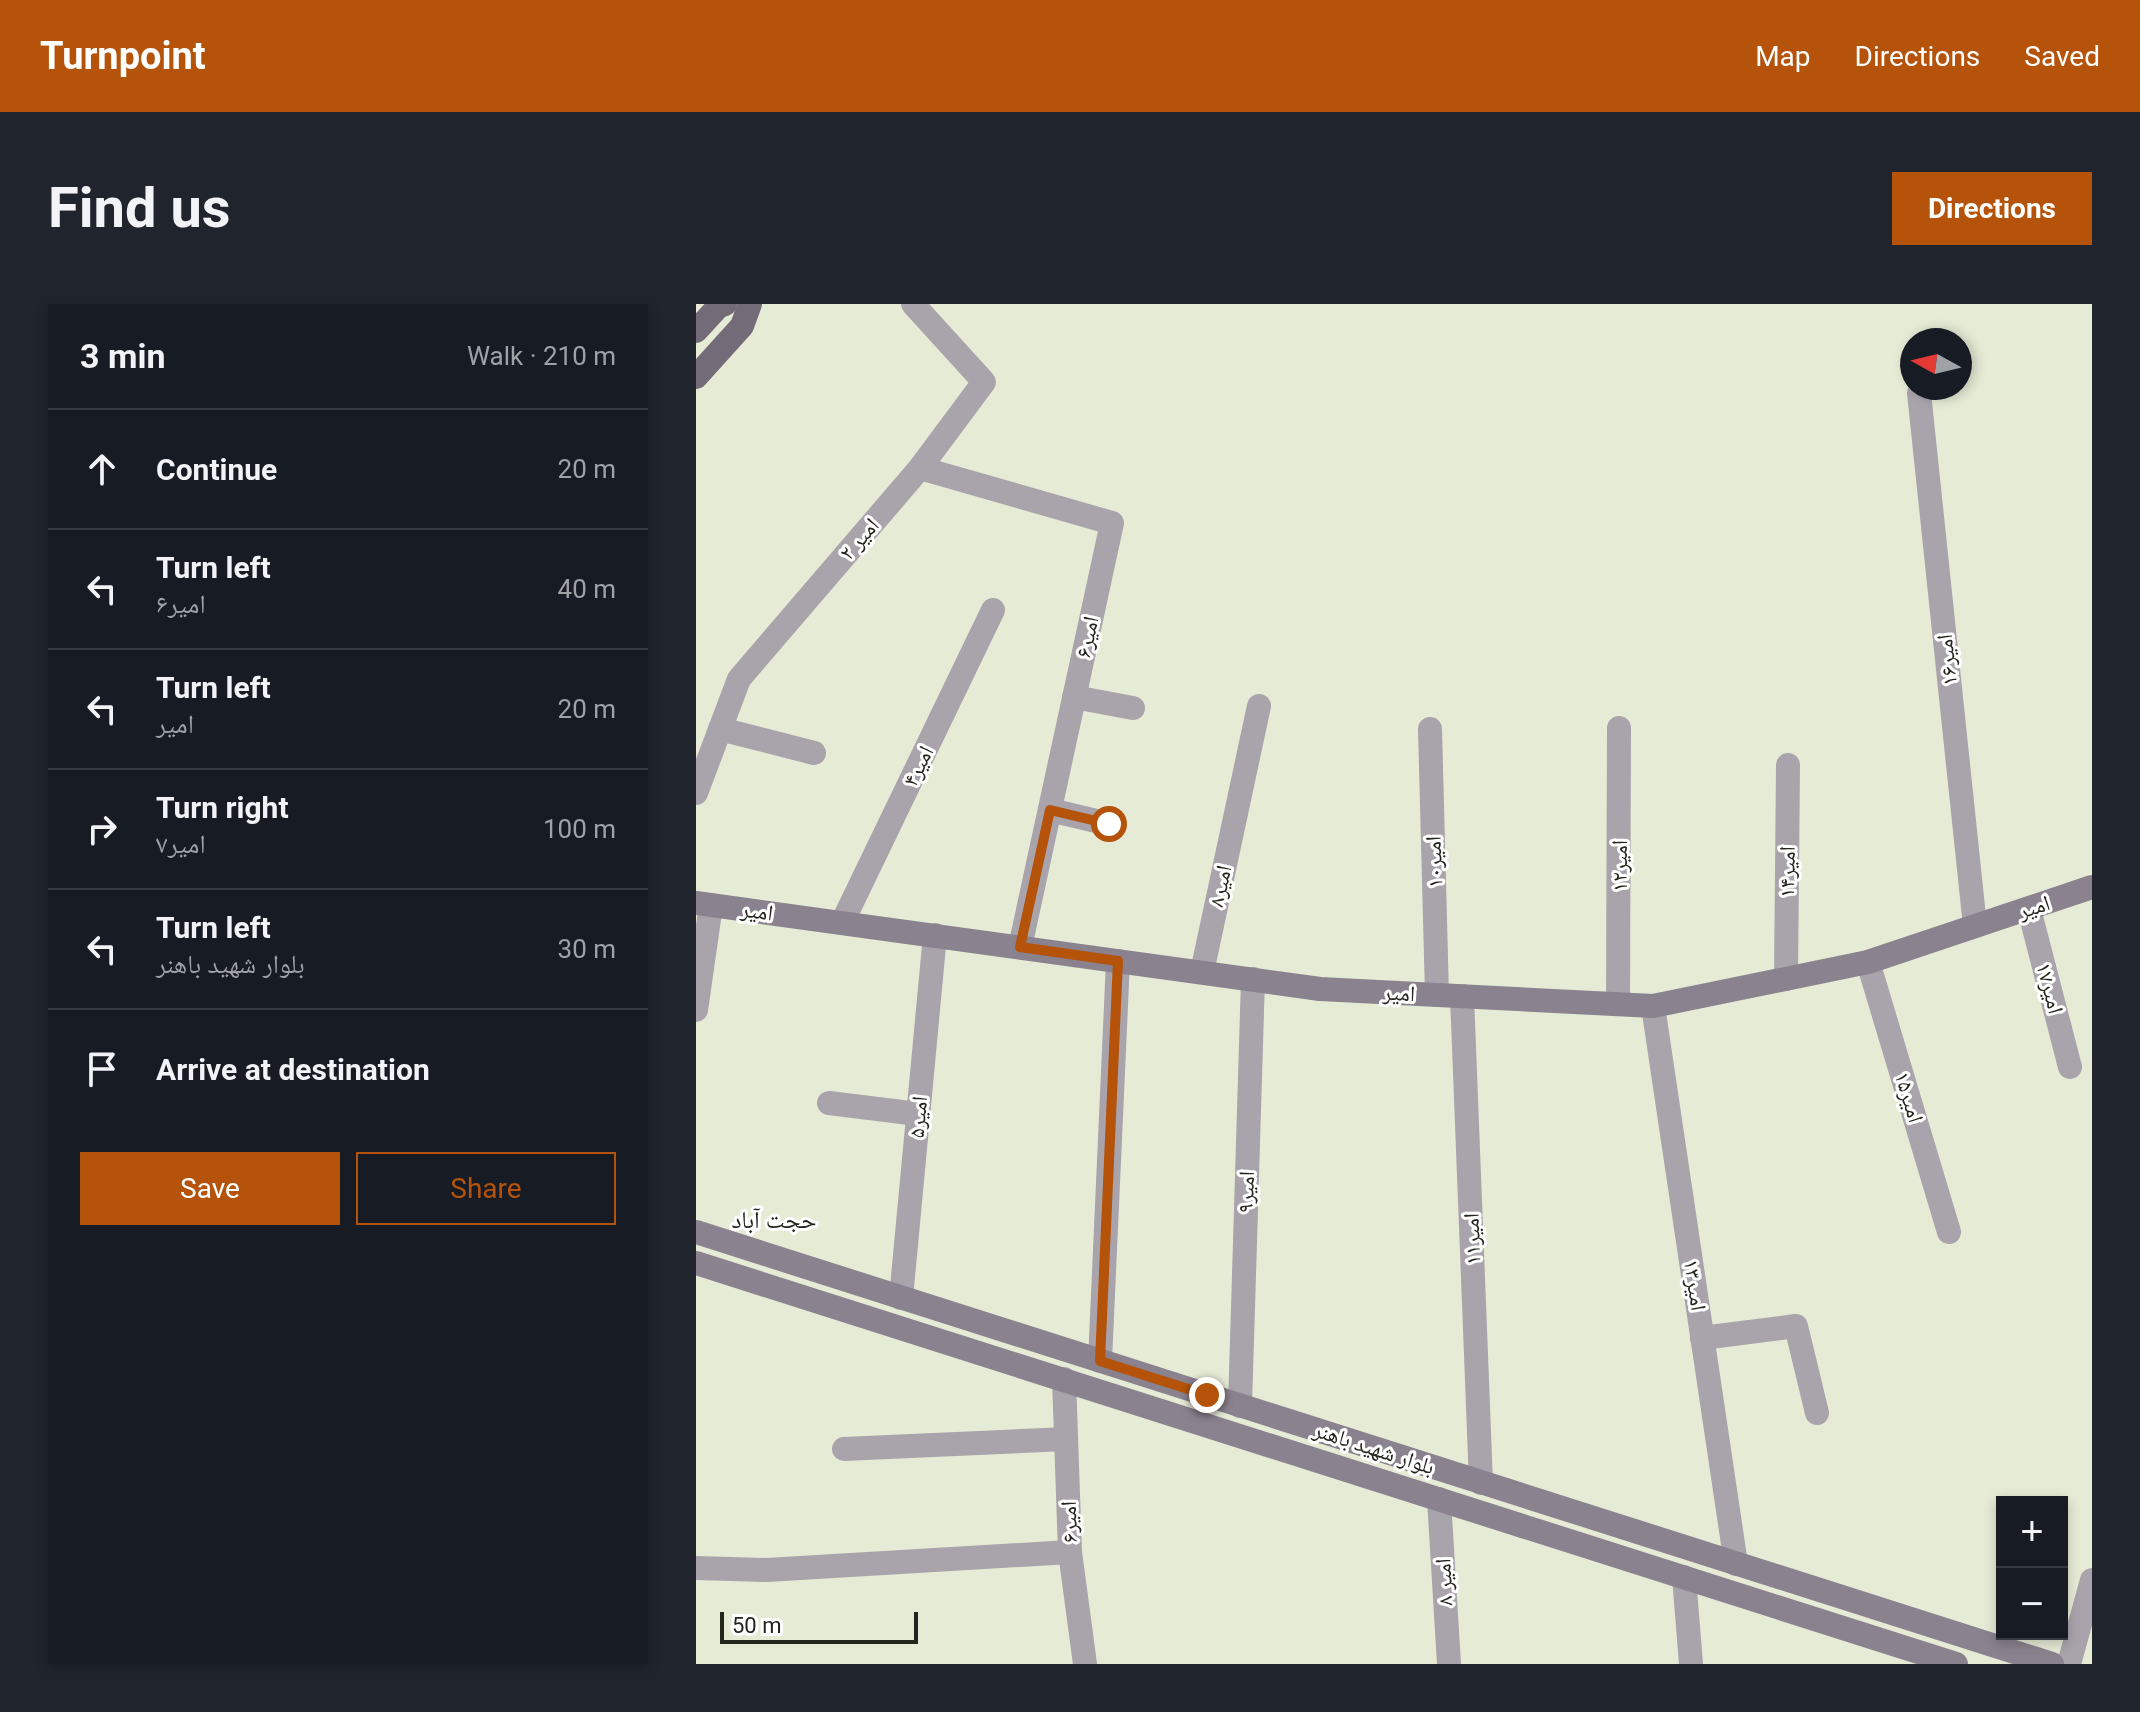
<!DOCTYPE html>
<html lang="en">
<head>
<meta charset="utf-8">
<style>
  body { margin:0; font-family:Roboto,"Noto Naskh Arabic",sans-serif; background:#20242c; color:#f1f3f6 }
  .controls { position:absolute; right:24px; bottom:24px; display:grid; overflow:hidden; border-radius:0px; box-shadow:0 4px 12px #0003 }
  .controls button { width:72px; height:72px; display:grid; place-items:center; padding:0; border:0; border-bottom:2px solid #363941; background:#171b24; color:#f1f3f6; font:40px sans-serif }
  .compass { position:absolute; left:1204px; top:24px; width:72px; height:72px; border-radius:50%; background:#171b24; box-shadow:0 4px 12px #0003; rotate:278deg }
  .scale { position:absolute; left:24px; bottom:20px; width:198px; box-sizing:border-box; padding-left:8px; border:4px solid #23241d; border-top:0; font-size:22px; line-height:28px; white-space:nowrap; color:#23241d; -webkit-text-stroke:6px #fff; paint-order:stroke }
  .stop { position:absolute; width:24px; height:24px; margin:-18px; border:6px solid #b45309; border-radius:50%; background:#fff }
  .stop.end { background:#b45309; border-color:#fff; box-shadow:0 2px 8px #0008 }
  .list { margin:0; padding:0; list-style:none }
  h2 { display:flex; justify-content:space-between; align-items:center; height:104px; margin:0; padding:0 32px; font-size:34px }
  h2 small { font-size:26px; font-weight:400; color:#9ea1a6 }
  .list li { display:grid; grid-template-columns:52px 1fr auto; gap:24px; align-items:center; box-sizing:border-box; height:120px; padding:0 32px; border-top:2px solid #363941 }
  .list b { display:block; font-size:30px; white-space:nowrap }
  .list p { margin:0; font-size:26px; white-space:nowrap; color:#9ea1a6 }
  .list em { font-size:26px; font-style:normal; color:#9ea1a6 }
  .actions { display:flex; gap:16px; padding:24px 32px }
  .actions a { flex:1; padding:18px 0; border:2px solid #b45309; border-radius:0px; text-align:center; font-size:28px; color:#b45309 }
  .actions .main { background:#b45309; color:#fff }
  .icon { flex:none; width:44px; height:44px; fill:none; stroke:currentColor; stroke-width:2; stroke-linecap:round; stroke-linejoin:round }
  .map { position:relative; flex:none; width:1396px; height:1360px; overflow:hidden; border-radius:0px }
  header { display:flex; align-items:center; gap:48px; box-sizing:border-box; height:112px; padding:0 40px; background:#b45309; color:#fff }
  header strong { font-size:38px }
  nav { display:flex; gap:44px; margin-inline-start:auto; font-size:28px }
  .intro { display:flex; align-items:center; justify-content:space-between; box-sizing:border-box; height:192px; padding:0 48px }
  h1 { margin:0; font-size:56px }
  .button { padding:20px 36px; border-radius:0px; background:#b45309; color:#fff; font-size:28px; font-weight:700 }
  main { display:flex; gap:48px; padding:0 48px }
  aside { flex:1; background:#171b24; border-radius:0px; box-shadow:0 4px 12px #0003 }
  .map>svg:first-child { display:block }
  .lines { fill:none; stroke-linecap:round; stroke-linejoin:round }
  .street { stroke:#a9a3ab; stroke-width:24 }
  .secondary { stroke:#8a828e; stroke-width:24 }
  .primary { stroke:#746b78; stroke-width:24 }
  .route { stroke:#b45309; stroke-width:10 }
  .labels { text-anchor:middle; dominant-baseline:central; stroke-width:6; stroke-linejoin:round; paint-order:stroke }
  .street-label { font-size:22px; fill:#23241d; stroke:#fff }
  .neighbourhood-label { font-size:24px; fill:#23241d; stroke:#fff }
</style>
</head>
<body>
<header>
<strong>Turnpoint</strong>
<nav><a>Map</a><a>Directions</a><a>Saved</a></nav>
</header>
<div class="intro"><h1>Find us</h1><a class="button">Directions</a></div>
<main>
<aside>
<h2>3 min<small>Walk · 210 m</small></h2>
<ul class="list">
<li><svg class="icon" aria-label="ahead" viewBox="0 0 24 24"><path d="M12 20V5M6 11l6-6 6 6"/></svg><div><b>Continue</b></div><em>20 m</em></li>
<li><svg class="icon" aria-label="left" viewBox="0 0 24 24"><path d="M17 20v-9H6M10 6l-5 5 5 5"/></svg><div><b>Turn left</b><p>امیر۶</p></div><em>40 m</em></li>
<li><svg class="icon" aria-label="left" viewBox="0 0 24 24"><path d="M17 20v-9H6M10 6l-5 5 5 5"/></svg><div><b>Turn left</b><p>امیر</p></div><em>20 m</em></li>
<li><svg class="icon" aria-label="right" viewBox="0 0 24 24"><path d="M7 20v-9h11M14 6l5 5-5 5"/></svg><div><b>Turn right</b><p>امیر۷</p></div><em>100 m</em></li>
<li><svg class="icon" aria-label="left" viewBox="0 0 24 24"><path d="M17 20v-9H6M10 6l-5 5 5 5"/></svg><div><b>Turn left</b><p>بلوار شهید باهنر</p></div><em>30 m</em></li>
<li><svg class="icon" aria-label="arrive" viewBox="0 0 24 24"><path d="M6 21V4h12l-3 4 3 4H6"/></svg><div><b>Arrive at destination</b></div></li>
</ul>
<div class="actions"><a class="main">Save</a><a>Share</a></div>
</aside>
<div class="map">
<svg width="1396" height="1360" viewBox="0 0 1396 1360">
  <rect width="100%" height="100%" fill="#e6ebd6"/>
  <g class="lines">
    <g class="street">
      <path d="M 1223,89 L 1279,622"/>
      <path d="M 224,164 L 416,219 L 324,643"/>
      <path d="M 378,393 L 437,404"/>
      <path d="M 24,425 L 118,449"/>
      <path d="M 734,425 L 741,691"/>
      <path d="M 0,489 L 43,375 L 224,164 L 288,78 L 217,0"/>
      <path d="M 354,506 L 413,520"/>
      <path d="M 1333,605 L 1374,763"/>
      <path d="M 146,619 L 297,306"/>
      <path d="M 1172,658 L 1253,928"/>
      <path d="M 506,668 L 563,402"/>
      <path d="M 1090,675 L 1092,461"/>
      <path d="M 766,692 L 785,1179"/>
      <path d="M 922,700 L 923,424"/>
      <path d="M 957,702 L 1040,1260"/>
      <path d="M 0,706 L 15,601"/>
      <path d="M 133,799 L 222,810"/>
      <path d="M 205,994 L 239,631"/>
      <path d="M 1006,1034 L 1100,1022 L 1121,1109"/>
      <path d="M 404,1057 L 422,657"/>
      <path d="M 368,1075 L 374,1248 L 389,1360"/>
      <path d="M 544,1102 L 557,675"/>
      <path d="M 148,1145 L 370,1135"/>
      <path d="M 743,1195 L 753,1360"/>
      <path d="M 0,1264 L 71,1266 L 374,1248"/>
      <path d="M 988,1273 L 995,1360"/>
      <path d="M 1373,1360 L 1396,1276"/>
    </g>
    <g class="secondary">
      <path d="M 0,599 L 624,685 L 957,702 L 1172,658 L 1396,583"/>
      <path d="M 0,928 L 1356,1360"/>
      <path d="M 0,959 L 1260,1360"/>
    </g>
    <g class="primary">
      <path d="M 0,27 L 23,2 L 29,0"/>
      <path d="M 0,73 L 46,22 L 54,0"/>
    </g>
  </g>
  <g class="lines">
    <path class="route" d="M 413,520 L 354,506 L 324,643 L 422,657 L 404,1057 L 511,1091"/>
  </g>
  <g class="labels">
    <g class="street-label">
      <text transform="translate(163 235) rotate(-49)">امیر ۲</text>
      <text transform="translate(391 333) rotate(-78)">امیر۶</text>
      <text transform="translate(1251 356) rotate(-96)">امیر۱۶</text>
      <text transform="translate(222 462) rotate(-64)">امیر۴</text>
      <text transform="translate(738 558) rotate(-92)">امیر۱۰</text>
      <text transform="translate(923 562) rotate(-90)">امیر۱۲</text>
      <text transform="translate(1091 568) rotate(-89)">امیر۱۴</text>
      <text transform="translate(524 582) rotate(-78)">امیر۸</text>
      <text transform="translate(1338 603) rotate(-18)">امیر</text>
      <text transform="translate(61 607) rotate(8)">امیر</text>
      <text transform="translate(1354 684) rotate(75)">امیر۱۷</text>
      <text transform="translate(703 689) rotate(3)">امیر</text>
      <text transform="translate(1213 793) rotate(73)">امیر۱۵</text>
      <text transform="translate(222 813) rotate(-85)">امیر۵</text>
      <text transform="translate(550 888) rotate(-88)">امیر۹</text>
      <text transform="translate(776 935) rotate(-92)">امیر۱۱</text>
      <text transform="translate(999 981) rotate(81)">امیر۱۳</text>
      <text transform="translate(678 1144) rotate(18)">بلوار شهید باهنر</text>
      <text transform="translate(373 1218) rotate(-92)">امیر۶</text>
      <text transform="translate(748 1278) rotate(-93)">امیر ۸</text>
    </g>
    <g class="neighbourhood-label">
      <text x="78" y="916">حجت آباد</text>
    </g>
  </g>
</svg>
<div class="controls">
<button>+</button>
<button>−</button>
</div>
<svg class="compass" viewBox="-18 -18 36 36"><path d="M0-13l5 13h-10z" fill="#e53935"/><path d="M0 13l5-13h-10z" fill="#9ea1a6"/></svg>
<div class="scale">50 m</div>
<div class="stop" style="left:413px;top:520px"></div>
<div class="stop end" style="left:511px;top:1091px"></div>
</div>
</main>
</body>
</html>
